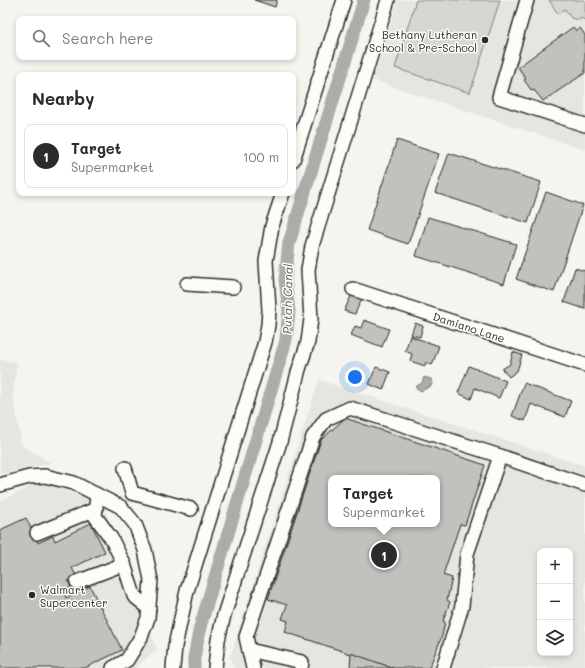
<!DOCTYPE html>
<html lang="en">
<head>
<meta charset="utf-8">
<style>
  body { margin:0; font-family:Mali,sans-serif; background:#f7f7f7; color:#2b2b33 }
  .controls { position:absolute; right:12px; bottom:12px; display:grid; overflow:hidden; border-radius:8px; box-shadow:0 2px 6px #0003 }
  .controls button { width:36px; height:36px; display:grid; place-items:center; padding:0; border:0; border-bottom:1px solid #e1e1e2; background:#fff; color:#2b2b33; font:20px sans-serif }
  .you { position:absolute; left:355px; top:377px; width:14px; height:14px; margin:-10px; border:3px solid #fff; border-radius:50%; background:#1a73e8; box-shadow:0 0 0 6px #1a73e833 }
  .badge { display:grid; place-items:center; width:26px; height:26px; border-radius:50%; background:#2b2b2b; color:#fff; font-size:13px; font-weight:700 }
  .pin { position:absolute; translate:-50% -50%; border:2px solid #fff; box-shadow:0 1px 4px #0006 }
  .popup { position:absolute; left:328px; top:475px; width:112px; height:52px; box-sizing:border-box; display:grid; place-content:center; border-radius:8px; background:#fff; filter:drop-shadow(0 1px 3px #0005); font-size:13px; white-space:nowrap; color:#7c7c81 }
  .popup b { font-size:15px; color:#2b2b33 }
  .popup::after { content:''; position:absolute; left:50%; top:100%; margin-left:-8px; border:8px solid transparent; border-top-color:#fff }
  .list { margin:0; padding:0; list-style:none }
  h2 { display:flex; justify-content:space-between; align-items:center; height:52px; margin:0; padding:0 16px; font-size:17px }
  h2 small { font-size:13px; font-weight:400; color:#7c7c81 }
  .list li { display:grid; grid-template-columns:26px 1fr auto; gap:12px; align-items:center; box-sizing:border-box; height:64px; margin:0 8px 8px; padding:0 8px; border:1px solid #e1e1e2; border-radius:8px }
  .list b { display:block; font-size:15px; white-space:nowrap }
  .list p { margin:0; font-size:13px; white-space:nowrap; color:#7c7c81 }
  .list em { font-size:13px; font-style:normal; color:#7c7c81 }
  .icon { flex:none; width:22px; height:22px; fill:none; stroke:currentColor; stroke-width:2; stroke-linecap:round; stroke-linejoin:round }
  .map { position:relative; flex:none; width:585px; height:668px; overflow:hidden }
  .search { position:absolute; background:#fff; box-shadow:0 2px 6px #0003; left:16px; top:16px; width:280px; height:44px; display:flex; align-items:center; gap:10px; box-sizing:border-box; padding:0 14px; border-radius:8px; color:#7c7c81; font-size:15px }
  .panel { position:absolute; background:#fff; box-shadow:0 2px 6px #0003; left:16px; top:72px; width:280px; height:124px; border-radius:8px }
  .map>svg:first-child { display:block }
  .built { fill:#e6e5e0; fill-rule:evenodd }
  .green { fill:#d7d6d2; stroke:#81807e }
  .water { fill:#adaca9; stroke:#797877 }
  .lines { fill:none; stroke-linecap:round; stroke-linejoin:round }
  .canal { stroke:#adaca9; stroke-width:13 }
  .building { fill:#c2c1be; stroke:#2b2b2b; fill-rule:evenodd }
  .minor-casing { stroke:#2b2b2b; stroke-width:16 }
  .minor { stroke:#fdfcf7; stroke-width:13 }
  .poi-dot { fill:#2b2b2b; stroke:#fdfcf7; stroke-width:1.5 }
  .labels { text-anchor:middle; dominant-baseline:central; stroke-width:3; stroke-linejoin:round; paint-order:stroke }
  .poi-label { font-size:11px; fill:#2b2b2b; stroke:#fdfcf7; text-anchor:end }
  .street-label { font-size:11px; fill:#2b2b2b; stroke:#fdfcf7 }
  .water-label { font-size:12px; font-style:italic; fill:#585857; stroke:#fdfcf7 }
</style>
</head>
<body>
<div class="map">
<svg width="585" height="668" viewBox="0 0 585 668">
  <rect width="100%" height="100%" fill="#f5f4ef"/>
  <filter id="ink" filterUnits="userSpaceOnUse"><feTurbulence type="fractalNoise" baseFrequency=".025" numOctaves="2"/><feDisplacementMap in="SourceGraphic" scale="8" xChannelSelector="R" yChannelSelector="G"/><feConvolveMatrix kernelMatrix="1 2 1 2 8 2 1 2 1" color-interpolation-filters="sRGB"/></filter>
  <g filter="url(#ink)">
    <g class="built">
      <path d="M 398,0 L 585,0 L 585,150 L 373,80 Z"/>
      <path d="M 0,360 L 17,362 L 13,396 L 22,445 L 51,463 L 0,475 Z"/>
      <path d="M 319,380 L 585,466 L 585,668 L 234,668 L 230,657 ZM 331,478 L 437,478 L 437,524 L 331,524 ZM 540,551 L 570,551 L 570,653 L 540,653 Z"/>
      <path d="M 41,481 L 101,500 L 157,649 L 135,668 L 0,668 L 0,501 Z"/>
    </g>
    <g class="green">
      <path d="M 416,0 L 500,0 L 470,93 L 395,68 Z"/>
      <path d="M 549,0 L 585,0 L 585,21 L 582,18 L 579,20 L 571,18 L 565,9 L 558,14 Z"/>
    </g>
    <path class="water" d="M 424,377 L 431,379 L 433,383 L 431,386 L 421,391 L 415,387 L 422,383 Z"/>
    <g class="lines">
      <path class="canal" d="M 194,668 L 194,658 L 200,627 L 286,340 L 289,311 L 285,280 L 289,243 L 364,0"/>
    </g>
    <g class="building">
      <path d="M 254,0 L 277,0 L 275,7 Z"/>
      <path d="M 573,27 L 576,31 L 580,28 L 585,35 L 585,73 L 543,101 L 534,90 L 532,91 L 524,80 L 526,79 L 518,67 Z"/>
      <path d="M 397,140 L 439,154 L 408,244 L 367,230 Z"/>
      <path d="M 449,153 L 541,182 L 528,223 L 435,193 Z"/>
      <path d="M 546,192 L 583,205 L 554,292 L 516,279 Z"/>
      <path d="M 428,217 L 516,244 L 504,284 L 416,256 Z"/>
      <path d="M 575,268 L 585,271 L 585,309 L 564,302 Z"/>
      <path d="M 352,294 L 362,298 L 355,314 L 344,311 Z"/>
      <path d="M 364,320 L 389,329 L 382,347 L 351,335 L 355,326 L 361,328 Z"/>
      <path d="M 415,323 L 423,326 L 420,337 L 411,335 Z"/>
      <path d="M 410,336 L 439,346 L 432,365 L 426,362 L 425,366 L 410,361 L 412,354 L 405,351 Z"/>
      <path d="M 513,352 L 522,355 L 517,371 L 509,377 L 502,369 L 510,364 Z"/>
      <path d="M 469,366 L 506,381 L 499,398 L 475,388 L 471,399 L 458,393 Z"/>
      <path d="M 376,367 L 390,372 L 383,390 L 369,384 Z"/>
      <path d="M 524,383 L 571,401 L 565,417 L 531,404 L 525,421 L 512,416 Z"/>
      <path d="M 345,418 L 485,465 L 465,525 L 460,524 L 443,575 L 452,578 L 447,600 L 450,602 L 443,621 L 445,622 L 442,636 L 429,668 L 393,668 L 285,632 L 288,621 L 282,619 L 287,605 L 268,599 L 321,440 ZM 331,478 L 437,478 L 437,524 L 331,524 Z"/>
      <path d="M 26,518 L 38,543 L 53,536 L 55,541 L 91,523 L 105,552 L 72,568 L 77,577 L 68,581 L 71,587 L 63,591 L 66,598 L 90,586 L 122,650 L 85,668 L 0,668 L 0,530 Z"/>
      <path d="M 351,653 L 393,668 L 350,668 Z"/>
    </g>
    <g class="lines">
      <defs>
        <g id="minor">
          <path d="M 527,0 L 499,97 L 585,125"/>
          <path d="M 293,160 L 344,0"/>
          <path d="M 187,284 L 233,287"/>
          <path d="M 353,289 L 585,365"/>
          <path d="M 125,468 L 132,493 L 191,509"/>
          <path d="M 0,485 L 29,477 L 45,476 L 74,483 L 121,507 L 135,524 L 145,550 L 151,580 L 148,618 L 141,637 L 127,660 L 113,668"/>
          <path d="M 97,495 L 95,516 L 111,538 L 124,564 L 134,596 L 149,608"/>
          <path d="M 37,533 L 96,509"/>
          <path d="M 77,582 L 124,564"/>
          <path d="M 249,650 L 302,662 L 301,668"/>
          <path d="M 173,668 L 175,646 L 187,591 L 265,342 L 268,325 L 269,310 L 266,261 L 272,226 L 283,193"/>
          <path d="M 215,668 L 218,640 L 224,615 L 280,442 L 299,369 L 308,342 L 311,319 L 308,270 L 312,246 L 388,0"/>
          <path d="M 253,668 L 246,637 L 313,437 L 326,419 L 350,408 L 500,456 L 585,485"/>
          <path d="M 443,668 L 462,606 L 467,554 L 500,456"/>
        </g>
      </defs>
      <use href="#minor" class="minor-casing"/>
      <use href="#minor" class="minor"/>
    </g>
  </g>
  <g class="poi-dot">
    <circle cx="485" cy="40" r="4"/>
    <circle cx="32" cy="595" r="4"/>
  </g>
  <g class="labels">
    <g class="poi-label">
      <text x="477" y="34">Bethany Lutheran<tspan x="477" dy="13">School &amp; Pre-School</tspan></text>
      <text x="40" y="589" text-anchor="start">Walmart<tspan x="40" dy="13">Supercenter</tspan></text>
    </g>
    <g class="street-label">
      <text transform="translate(469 327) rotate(18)">Damiano Lane</text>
    </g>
    <g class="water-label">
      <text transform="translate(287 299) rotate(-89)">Putah Canal</text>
    </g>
  </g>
</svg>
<div class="controls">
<button>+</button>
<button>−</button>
<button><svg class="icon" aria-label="layers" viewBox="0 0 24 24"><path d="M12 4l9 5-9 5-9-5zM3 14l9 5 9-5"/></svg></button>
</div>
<div class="you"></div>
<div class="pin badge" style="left:384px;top:555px">1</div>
<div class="popup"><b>Target</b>Supermarket</div>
<div class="search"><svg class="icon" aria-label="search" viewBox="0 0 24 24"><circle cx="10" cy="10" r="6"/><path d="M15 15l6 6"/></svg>Search here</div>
<section class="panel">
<h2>Nearby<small></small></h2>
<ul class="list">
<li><span class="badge">1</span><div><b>Target</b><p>Supermarket</p></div><em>100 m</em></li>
</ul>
</section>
</div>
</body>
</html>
